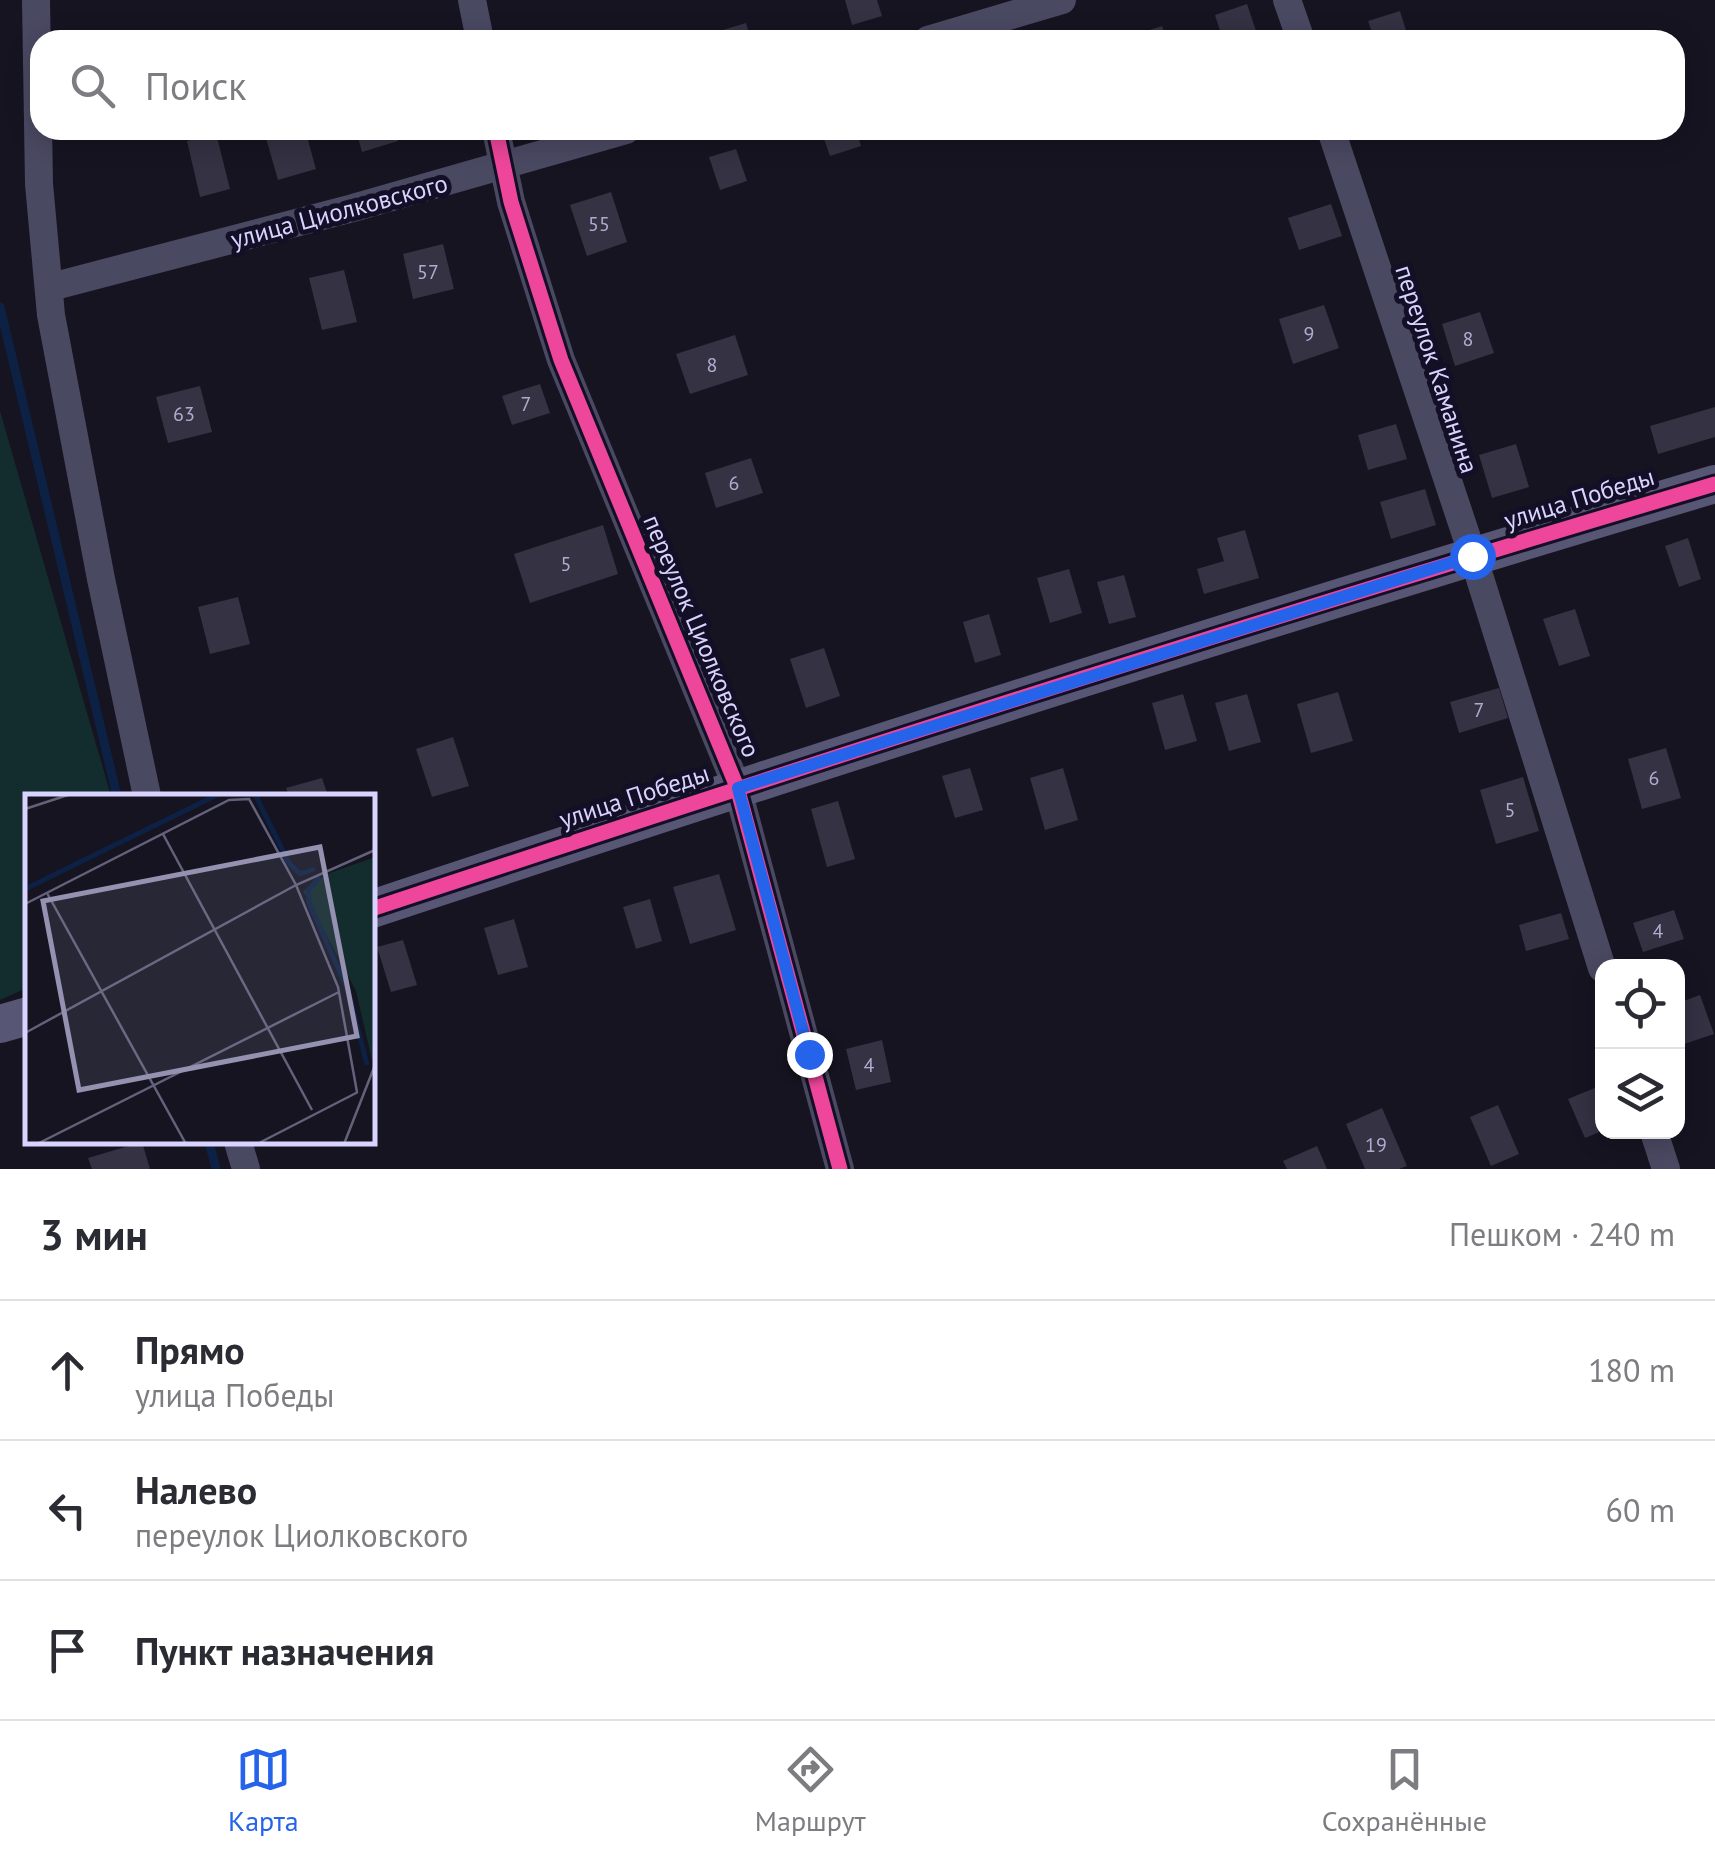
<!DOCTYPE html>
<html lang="ru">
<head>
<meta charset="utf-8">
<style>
  body { margin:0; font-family:"PT Sans",sans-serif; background:#f7f7f7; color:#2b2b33 }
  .controls { position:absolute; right:30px; bottom:30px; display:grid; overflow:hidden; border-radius:20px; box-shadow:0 5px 25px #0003 }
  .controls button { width:90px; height:90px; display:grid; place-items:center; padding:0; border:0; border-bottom:2px solid #e1e1e2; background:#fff; color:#2b2b33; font:50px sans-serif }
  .stop { position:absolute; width:30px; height:30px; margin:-22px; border:8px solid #2563eb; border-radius:50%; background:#fff }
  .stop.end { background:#2563eb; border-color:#fff; box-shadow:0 2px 10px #0008 }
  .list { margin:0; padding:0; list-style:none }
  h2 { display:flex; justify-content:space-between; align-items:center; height:130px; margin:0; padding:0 40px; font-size:42px }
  h2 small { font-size:32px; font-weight:400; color:#7c7c81 }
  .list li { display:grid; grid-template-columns:65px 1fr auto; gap:30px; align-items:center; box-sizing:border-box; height:140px; padding:0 40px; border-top:2px solid #e1e1e2 }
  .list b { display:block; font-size:38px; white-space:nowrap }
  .list p { margin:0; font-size:32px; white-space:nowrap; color:#7c7c81 }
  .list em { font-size:32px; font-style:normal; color:#7c7c81 }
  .icon { flex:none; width:55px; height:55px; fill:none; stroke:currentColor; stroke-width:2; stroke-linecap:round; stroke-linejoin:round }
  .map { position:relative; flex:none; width:1715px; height:1169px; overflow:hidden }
  .search { position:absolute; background:#fff; box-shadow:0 5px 25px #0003; left:30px; right:30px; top:30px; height:110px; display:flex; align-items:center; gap:25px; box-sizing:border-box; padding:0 35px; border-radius:30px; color:#7c7c81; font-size:38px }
  .sheet { height:550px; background:#fff }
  nav { display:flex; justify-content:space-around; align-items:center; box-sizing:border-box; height:140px; border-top:2px solid #e1e1e2; background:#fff; font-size:28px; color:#7c7c81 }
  nav a { display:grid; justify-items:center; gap:5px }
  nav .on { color:#2563eb }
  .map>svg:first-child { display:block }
  .green { fill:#132c2d }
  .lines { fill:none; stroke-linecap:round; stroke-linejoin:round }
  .stream { stroke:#0d2144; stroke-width:9 }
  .building { fill:#343243 }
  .street { stroke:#4a4962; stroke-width:28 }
  .secondary { stroke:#575674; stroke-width:38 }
  .cycleway-casing { stroke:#130f26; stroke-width:21 }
  .cycleway { stroke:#ed469a; stroke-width:15 }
  .route { stroke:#2563eb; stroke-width:12 }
  .labels { text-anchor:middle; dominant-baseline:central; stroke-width:10; stroke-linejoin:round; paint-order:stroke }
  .number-label { font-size:20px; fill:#b0acd0 }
  .street-label { font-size:25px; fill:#d9d4ff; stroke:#130f26 }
  .inset-river { fill:none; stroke:#0d2144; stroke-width:5 }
  .inset-road { fill:none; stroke:#64617a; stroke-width:2.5 }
  .view { fill:#9591b1; fill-opacity:0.15; stroke:#9591b1; stroke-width:5 }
  .inset-edge { fill:none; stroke:#d9d4ff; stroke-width:5 }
</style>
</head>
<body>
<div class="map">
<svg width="1715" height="1169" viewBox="0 0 1715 1169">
  <rect width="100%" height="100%" fill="#161421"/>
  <path class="green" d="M 0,411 L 111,796 L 28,796 L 27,988 L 0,1000 Z"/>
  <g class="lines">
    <g class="stream">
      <path d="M 0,307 L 117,796"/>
      <path d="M 209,1142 L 216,1169"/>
    </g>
  </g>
  <g class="building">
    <path d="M 845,0 L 877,0 L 882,16 L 852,25 Z"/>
    <path d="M 1247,4 L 1259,40 L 1223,40 L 1215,15 Z"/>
    <path d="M 1400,11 L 1409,40 L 1375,40 L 1368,21 Z"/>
    <path d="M 746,23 L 751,40 L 715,40 L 713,33 Z"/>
    <path d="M 1162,26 L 1167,40 L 1132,40 L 1131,36 Z"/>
    <path d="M 671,30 L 674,40 L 641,40 L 641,39 Z"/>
    <path d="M 305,130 L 316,169 L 278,180 L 264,131 Z"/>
    <path d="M 356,130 L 395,130 L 398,141 L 362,152 Z"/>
    <path d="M 821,130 L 856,130 L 861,146 L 830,156 Z"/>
    <path d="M 216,133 L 230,189 L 200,197 L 187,141 Z"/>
    <path d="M 736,149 L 747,181 L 720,190 L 709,157 Z"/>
    <path d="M 611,192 L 627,242 L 587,256 L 570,205 Z"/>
    <path d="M 1331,204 L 1342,236 L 1299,250 L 1288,218 Z"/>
    <path d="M 443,244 L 454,289 L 413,299 L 403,254 Z"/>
    <path d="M 344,270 L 357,322 L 322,330 L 309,278 Z"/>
    <path d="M 1324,305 L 1339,348 L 1293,364 L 1279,319 Z"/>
    <path d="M 1480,312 L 1494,353 L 1455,366 L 1442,324 Z"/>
    <path d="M 735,335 L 748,375 L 690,394 L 676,354 Z"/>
    <path d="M 540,384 L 550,413 L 512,425 L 502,396 Z"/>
    <path d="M 200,386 L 212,432 L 168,443 L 156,397 Z"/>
    <path d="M 1715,407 L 1715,437 L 1658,454 L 1650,426 Z"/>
    <path d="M 1396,424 L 1407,459 L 1368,470 L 1358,435 Z"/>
    <path d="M 1516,444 L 1529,487 L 1492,498 L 1479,455 Z"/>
    <path d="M 751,458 L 763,493 L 716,508 L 705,473 Z"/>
    <path d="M 1425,489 L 1436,525 L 1391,539 L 1380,502 Z"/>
    <path d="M 603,525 L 618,574 L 530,603 L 514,554 Z"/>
    <path d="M 1245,530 L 1259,578 L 1204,594 L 1197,569 L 1224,561 L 1217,538 Z"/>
    <path d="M 1688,538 L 1701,579 L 1679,587 L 1665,546 Z"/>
    <path d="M 1069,569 L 1082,613 L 1050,623 L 1037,578 Z"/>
    <path d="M 1124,575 L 1136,617 L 1109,624 L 1097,582 Z"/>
    <path d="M 238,597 L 250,644 L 210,654 L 198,607 Z"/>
    <path d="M 1575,609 L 1590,656 L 1559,666 L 1543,619 Z"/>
    <path d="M 989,614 L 1001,655 L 975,663 L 963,622 Z"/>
    <path d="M 824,648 L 840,696 L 806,708 L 790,659 Z"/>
    <path d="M 1499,688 L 1508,718 L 1459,733 L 1450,702 Z"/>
    <path d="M 1338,692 L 1353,741 L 1311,753 L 1297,704 Z"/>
    <path d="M 1183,694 L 1197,741 L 1165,750 L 1152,703 Z"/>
    <path d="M 1247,694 L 1261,742 L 1229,751 L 1215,703 Z"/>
    <path d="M 453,737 L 469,786 L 432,797 L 416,749 Z"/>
    <path d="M 1666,748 L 1681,798 L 1642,809 L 1628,759 Z"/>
    <path d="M 970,768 L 983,810 L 955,818 L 942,776 Z"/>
    <path d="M 1063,768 L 1078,820 L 1045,830 L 1030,778 Z"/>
    <path d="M 1523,777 L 1539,831 L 1496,844 L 1480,790 Z"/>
    <path d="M 322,778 L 328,796 L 289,796 L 286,788 Z"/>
    <path d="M 838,801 L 855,859 L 827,867 L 811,809 Z"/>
    <path d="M 719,874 L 736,930 L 690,944 L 673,887 Z"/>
    <path d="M 650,899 L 662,941 L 636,949 L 623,907 Z"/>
    <path d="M 1674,910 L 1684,939 L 1643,952 L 1633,923 Z"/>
    <path d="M 1561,913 L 1569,939 L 1526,951 L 1519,925 Z"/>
    <path d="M 514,919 L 528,967 L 498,975 L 484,928 Z"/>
    <path d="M 403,940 L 417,985 L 391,992 L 377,947 Z"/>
    <path d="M 1700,995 L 1714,1034 L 1678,1046 L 1678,1003 Z"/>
    <path d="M 882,1040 L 891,1082 L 856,1090 L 846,1049 Z"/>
    <path d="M 1602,1085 L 1602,1131 L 1585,1138 L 1568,1099 Z"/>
    <path d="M 1498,1105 L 1519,1154 L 1491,1166 L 1470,1117 Z"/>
    <path d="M 1382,1108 L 1407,1166 L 1399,1169 L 1365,1169 L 1346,1124 Z"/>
    <path d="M 142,1142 L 150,1169 L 92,1169 L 88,1158 Z"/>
    <path d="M 1317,1146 L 1327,1169 L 1287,1169 L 1283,1161 Z"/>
  </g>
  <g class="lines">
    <g class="street">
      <path d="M 36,0 L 39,184 L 51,315 L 101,579 L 147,796"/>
      <path d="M 472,0 L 480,40"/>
      <path d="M 1287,0 L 1301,40"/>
      <path d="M 928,40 L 1062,0"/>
      <path d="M 496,130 L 511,202 L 561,360 L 737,787 L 840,1169"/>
      <path d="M 1331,130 L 1473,556 L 1602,968"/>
      <path d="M 51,287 L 353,208 L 626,130"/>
      <path d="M 1654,1132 L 1666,1169"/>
      <path d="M 238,1142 L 246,1169"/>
    </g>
    <g class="secondary">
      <path d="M 372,909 C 818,761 1265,617 1715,484"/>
      <path d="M 0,1024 L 28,1016"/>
    </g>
    <defs>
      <g id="cycleway">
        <path d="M 496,130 L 511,202 L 561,360 L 737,787 L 840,1169"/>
        <path d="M 372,909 C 818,761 1265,617 1715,484"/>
      </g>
    </defs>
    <use href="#cycleway" class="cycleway-casing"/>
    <use href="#cycleway" class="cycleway"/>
  </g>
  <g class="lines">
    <path class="route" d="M 809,1054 L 738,788 L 1472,556"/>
  </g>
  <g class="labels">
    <g class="number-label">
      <text x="599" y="224">55</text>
      <text x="428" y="272">57</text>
      <text x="1309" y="334">9</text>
      <text x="1468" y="339">8</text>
      <text x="712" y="365">8</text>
      <text x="526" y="404">7</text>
      <text x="184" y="414">63</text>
      <text x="734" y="483">6</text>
      <text x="566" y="564">5</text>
      <text x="1479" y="710">7</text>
      <text x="1654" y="778">6</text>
      <text x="1510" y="810">5</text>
      <text x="1658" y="931">4</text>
      <text x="869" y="1065">4</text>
      <text x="1376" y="1145">19</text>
    </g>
    <g class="street-label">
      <text transform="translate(339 211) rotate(-15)">улица Циолковского</text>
      <text transform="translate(1437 369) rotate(72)">переулок Каманина</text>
      <text transform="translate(1579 498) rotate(-17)">улица Победы</text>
      <text transform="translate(702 636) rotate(67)">переулок Циолковского</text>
      <text transform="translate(634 796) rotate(-18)">улица Победы</text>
    </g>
  </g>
  <g transform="translate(25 794)">
    <rect width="350" height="350" fill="#161421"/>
    <path d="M 350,63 L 350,260 L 347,266 L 331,197 L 278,97 L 302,80 Z" fill="#132c2d"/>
    <path class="inset-river" d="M 230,0 L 264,69 L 275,80 L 290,75M 295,83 L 283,96 L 284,109 L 323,196 L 342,271M 0,95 L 194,0"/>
    <path class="inset-road" d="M 0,15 L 46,0M 138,40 L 287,316M 22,99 L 161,350M 0,110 L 204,6 L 224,5 L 271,91 L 313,193 L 332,298M 0,239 L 271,91 L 350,56M 12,350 L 314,198M 232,350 L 333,298M 319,350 L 350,271"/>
    <path class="view" d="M 295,53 L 332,242 L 54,296 L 18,107 Z"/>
    <rect width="350" height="350" class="inset-edge"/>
  </g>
</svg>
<div class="controls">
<button><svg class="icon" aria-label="locate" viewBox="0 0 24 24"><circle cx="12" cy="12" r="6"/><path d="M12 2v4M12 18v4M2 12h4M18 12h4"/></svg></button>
<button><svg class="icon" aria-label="layers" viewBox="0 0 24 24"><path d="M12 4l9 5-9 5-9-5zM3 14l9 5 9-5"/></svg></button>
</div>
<div class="stop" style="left:1472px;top:556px"></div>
<div class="stop end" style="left:809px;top:1054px"></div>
<div class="search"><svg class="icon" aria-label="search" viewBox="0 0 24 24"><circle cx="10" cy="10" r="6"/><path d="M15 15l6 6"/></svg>Поиск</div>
</div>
<section class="sheet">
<h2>3 мин<small>Пешком · 240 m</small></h2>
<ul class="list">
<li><svg class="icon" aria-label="ahead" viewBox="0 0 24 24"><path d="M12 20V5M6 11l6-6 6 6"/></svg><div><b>Прямо</b><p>улица Победы</p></div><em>180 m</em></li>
<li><svg class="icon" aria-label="left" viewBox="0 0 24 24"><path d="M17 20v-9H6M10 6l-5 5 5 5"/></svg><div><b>Налево</b><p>переулок Циолковского</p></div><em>60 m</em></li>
<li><svg class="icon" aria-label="arrive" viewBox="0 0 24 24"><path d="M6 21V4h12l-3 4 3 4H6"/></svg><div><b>Пункт назначения</b></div></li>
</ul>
</section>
<nav>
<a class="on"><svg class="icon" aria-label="map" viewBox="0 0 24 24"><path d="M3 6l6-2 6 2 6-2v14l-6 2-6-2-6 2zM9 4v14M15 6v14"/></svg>Карта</a>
<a><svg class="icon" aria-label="directions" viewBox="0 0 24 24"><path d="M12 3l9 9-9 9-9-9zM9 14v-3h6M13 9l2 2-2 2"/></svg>Маршрут</a>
<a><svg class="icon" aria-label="saved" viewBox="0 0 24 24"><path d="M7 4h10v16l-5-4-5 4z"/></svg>Сохранённые</a>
</nav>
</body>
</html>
